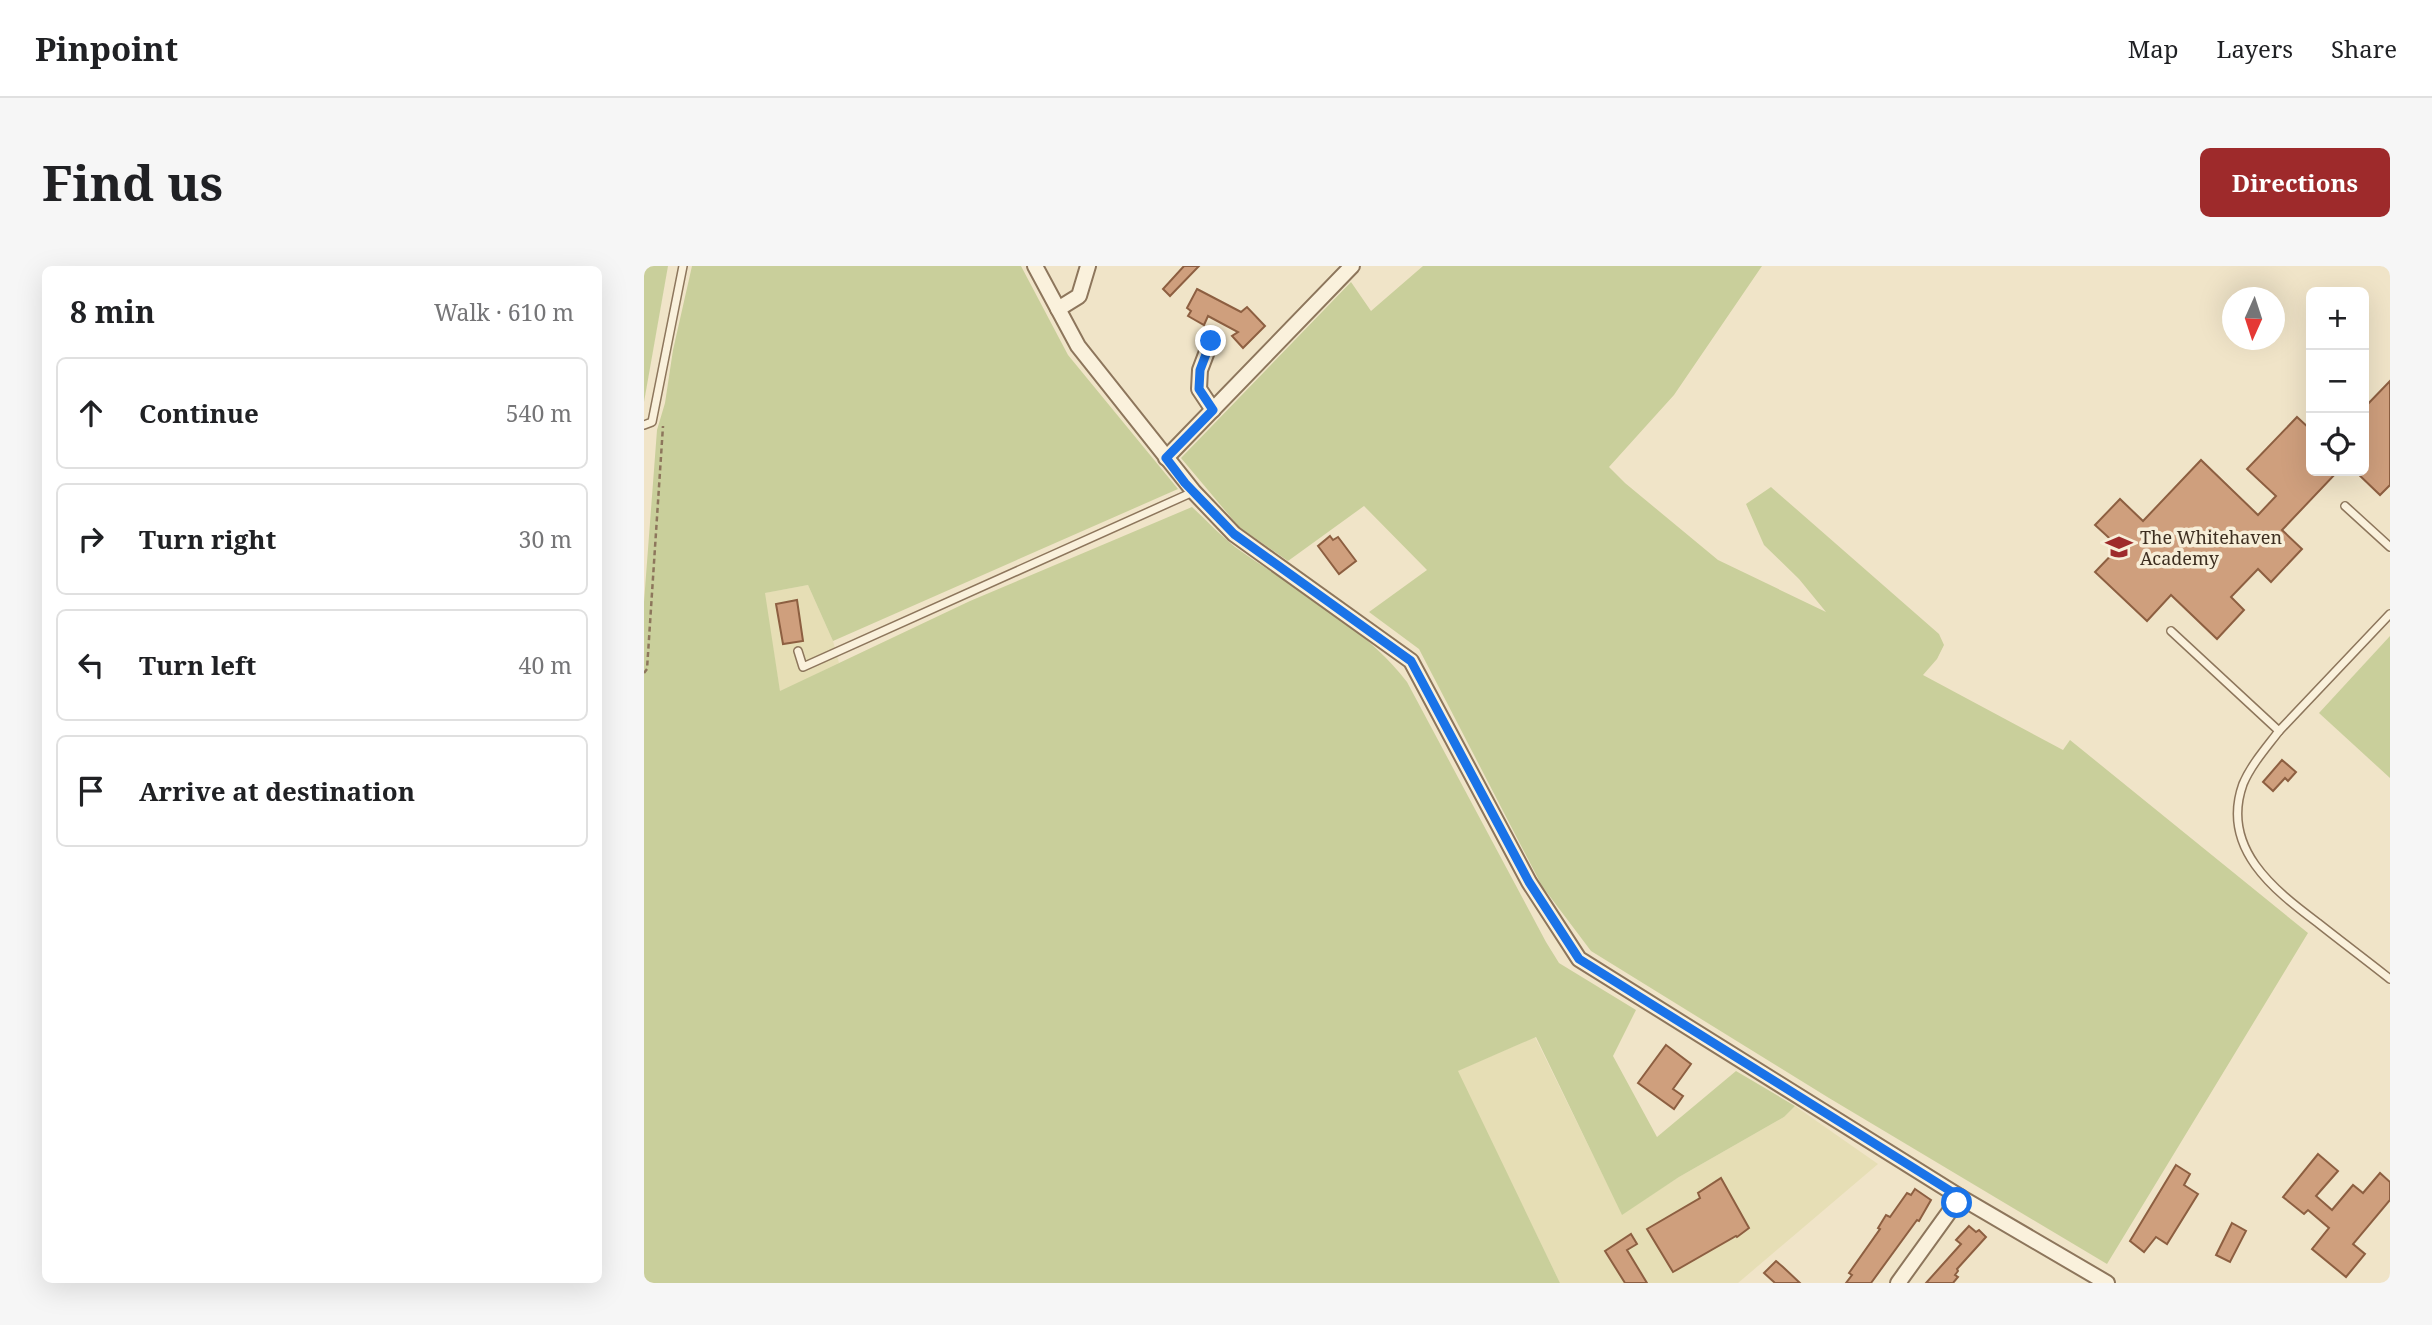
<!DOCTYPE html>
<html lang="en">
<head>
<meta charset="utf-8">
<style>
  body { margin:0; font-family:"Noto Serif",serif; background:#f6f6f6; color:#202124 }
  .controls { position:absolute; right:21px; top:21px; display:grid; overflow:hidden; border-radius:10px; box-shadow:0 7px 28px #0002 }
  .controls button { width:63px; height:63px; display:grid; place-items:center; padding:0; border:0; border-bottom:2px solid #e0e0e0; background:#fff; color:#202124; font:35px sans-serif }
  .compass { position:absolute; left:1578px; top:21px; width:63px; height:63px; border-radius:50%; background:#fff; box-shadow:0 7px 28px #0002; rotate:183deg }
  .stop { position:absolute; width:21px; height:21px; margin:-16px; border:5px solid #1a73e8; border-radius:50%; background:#fff }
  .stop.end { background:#1a73e8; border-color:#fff; box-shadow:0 2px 7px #0008 }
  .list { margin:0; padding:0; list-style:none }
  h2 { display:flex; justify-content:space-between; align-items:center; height:91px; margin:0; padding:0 28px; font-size:30px }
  h2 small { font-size:23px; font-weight:400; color:#757577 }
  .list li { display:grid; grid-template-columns:46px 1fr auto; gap:21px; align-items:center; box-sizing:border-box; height:112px; margin:0 14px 14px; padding:0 14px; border:2px solid #e0e0e0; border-radius:10px }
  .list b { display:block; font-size:26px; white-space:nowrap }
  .list em { font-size:23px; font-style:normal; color:#757577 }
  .icon { flex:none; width:38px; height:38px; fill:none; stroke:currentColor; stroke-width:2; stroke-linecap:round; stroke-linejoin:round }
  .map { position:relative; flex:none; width:1746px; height:1017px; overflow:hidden; border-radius:10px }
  header { display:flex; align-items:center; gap:42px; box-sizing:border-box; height:98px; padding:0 35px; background:#fff; border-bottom:2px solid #e0e0e0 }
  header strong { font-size:33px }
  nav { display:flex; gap:38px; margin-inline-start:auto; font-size:24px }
  .intro { display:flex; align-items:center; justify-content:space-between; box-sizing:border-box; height:168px; padding:0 42px }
  h1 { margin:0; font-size:49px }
  .button { padding:18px 32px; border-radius:10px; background:#9e2a2b; color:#fff; font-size:24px; font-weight:700 }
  main { display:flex; gap:42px; padding:0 42px }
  aside { flex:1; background:#fff; border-radius:10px; box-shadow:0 7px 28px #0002 }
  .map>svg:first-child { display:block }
  .farmland { fill:#e6deb5 }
  .green { fill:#c9cf9b }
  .building { fill:#cf9f7d; stroke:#8d5f41; stroke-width:2 }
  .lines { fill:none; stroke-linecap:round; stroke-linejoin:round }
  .service-casing { stroke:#8d765c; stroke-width:10 }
  .minor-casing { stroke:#8d765c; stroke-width:18 }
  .path { stroke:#8d765c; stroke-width:2.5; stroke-dasharray:5 3.5; stroke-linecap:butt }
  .service { stroke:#faf1dc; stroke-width:7 }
  .minor { stroke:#faf1dc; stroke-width:14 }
  .route { stroke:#1a73e8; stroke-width:9 }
  .labels { text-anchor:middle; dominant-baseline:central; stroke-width:7; stroke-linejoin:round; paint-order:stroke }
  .poi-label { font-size:18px; fill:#3d2e20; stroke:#f7eed8; text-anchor:start }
</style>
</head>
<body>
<header>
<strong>Pinpoint</strong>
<nav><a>Map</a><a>Layers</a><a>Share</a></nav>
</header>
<div class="intro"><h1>Find us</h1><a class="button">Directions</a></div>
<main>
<aside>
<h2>8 min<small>Walk · 610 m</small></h2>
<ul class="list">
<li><svg class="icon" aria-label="ahead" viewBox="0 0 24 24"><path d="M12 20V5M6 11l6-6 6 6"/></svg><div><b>Continue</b></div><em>540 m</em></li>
<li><svg class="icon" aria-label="right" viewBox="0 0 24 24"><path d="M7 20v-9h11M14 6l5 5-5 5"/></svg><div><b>Turn right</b></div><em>30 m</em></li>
<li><svg class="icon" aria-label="left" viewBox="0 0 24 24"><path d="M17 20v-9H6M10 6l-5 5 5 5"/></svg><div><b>Turn left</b></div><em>40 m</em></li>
<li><svg class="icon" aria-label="arrive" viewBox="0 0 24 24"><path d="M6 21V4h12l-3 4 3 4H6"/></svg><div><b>Arrive at destination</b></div></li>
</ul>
</aside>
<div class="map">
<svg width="1746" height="1017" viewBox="0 0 1746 1017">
  <rect width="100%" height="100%" fill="#f0e4c8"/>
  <g class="farmland">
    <path d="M 164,319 L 189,375 L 195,397 L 136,426 L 120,327 Z"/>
    <path d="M 891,771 L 978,948 L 1035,911 L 1140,851 L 1151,840 L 1234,898 L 1094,1017 L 916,1017 L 813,805 Z"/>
  </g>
  <g class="green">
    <path d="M 0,0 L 24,0 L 0,136 Z"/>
    <path d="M 48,0 L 377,0 L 424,89 L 534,223 L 189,375 L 164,319 L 121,327 L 136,425 L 326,335 L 548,241 C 562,254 576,269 591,281 C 650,323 718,358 763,416 L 902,676 L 915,697 L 992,744 L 969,790 L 1013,871 L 1092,805 L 1151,840 L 1140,851 L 1035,911 L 978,949 L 892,771 L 814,805 L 916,1017 L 0,1017 L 0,336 L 13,164 L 21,137 L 29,84 Z"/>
    <path d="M 779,0 L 1118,0 L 1030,129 L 965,201 L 981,217 L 1074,294 L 1182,346 L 1155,313 L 1120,279 L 1102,238 L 1127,221 L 1295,368 L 1300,379 L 1293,393 L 1279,409 L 1419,484 L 1426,474 L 1664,667 L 1463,998 L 1185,832 L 947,685 L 898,620 L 775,383 L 725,346 L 783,304 L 720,240 L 644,295 L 595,261 L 537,192 L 707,16 L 727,45 Z"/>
    <path d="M 1746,370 L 1746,512 L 1675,447 Z"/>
  </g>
  <g class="building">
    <path d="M 540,0 L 555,0 L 526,30 L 519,23 Z"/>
    <path d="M 553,23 L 597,46 L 603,41 L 621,60 L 599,82 L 588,70 L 594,66 L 564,50 L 560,59 L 544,50 L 547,45 L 543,42 Z"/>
    <path d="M 1746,115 L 1746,219 L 1736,229 L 1711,205 L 1720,205 L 1720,142 Z"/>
    <path d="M 1653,151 L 1667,164 L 1667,205 L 1694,205 L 1638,264 L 1658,283 L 1627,316 L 1614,303 L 1587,331 L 1600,344 L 1573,373 L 1527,329 L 1503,355 L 1451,306 L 1475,281 L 1451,259 L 1476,233 L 1499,255 L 1557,194 L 1614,249 L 1632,230 L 1603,203 Z"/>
    <path d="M 686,270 L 689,274 L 694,271 L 712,295 L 695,308 L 674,280 Z"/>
    <path d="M 153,334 L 159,375 L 139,378 L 132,338 Z"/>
    <path d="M 1638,494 L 1652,506 L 1644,515 L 1641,512 L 1629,525 L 1619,516 Z"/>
    <path d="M 1022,779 L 1047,798 L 1029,823 L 1039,830 L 1030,843 L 994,817 Z"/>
    <path d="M 1674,888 L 1694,905 L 1672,930 L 1688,944 L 1709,919 L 1719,927 L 1736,907 L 1746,916 L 1746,934 L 1709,978 L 1721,988 L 1702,1011 L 1668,983 L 1685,962 L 1664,944 L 1660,948 L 1639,931 Z"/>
    <path d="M 1532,899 L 1546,908 L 1540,919 L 1554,928 L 1523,978 L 1512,971 L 1500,986 L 1486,975 Z"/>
    <path d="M 1077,912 L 1105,962 L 1093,971 L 1092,970 L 1029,1006 L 1003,963 L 1056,932 L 1054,927 Z"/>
    <path d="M 1271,923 L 1287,934 L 1275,955 L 1273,954 L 1227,1017 L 1202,1017 L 1208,1009 L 1205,1007 L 1236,963 L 1234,962 L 1242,949 L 1246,951 L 1263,927 L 1267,929 Z"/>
    <path d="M 1588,957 L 1602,965 L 1586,996 L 1572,989 Z"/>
    <path d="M 1325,960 L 1332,966 L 1335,964 L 1342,971 L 1313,1003 L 1314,1005 L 1311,1009 L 1314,1011 L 1309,1017 L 1282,1017 L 1317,978 L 1312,974 Z"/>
    <path d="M 987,968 L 993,978 L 983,984 L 1003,1017 L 981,1017 L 961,985 Z"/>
    <path d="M 1132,995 L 1139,1001 L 1156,1017 L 1131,1017 L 1120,1007 Z"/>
  </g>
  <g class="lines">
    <defs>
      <g id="service">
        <path d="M 0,159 L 8,156 L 39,0"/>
        <path d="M 1701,240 L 1746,281"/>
        <path d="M 1527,365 L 1635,465 L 1746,348"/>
        <path d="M 154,385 L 159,401 L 549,226"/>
        <path d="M 1635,465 C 1622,482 1607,499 1599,518 C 1576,582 1630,624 1674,657 C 1698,676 1722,694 1746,713"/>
      </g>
      <g id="minor">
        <path d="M 391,0 L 434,80 L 550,226 L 590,268 L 767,395 L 885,616 L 935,693 L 1316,931 L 1463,1017"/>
        <path d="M 414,43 L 435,30 L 444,0"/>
        <path d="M 567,75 L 556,104 L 555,123 L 569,144"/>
        <path d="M 522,192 L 708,0"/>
        <path d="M 1254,1017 L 1316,931"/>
      </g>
    </defs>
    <use href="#service" class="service-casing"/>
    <use href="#minor" class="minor-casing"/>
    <path class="path" d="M 0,407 L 3,403 L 19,160"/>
    <use href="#service" class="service"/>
    <use href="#minor" class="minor"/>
  </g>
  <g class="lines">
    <path class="route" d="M 567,75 L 556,104 L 555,123 L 569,144 L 522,192 L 541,217 L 590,268 L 767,395 L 885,616 L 935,693 L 1316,931 L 1313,937"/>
  </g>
  <defs>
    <symbol id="school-bare" viewBox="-9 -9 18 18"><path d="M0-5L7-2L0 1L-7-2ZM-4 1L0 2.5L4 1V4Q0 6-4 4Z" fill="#9e2a2b" stroke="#f7eed8" stroke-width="2.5" paint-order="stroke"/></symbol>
  </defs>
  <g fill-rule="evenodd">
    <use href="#school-bare" x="1456" y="262" width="38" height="38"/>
  </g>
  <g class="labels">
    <g class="poi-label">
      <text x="1496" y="271">The Whitehaven<tspan x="1496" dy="21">Academy</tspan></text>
    </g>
  </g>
</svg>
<div class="controls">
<button>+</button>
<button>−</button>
<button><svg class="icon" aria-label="locate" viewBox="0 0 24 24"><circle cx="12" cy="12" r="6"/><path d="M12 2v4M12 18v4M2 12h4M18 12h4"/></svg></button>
</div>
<svg class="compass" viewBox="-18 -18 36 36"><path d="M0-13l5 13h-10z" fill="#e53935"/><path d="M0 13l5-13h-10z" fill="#757577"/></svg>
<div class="stop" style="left:1313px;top:937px"></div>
<div class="stop end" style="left:567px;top:75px"></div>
</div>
</main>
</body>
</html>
